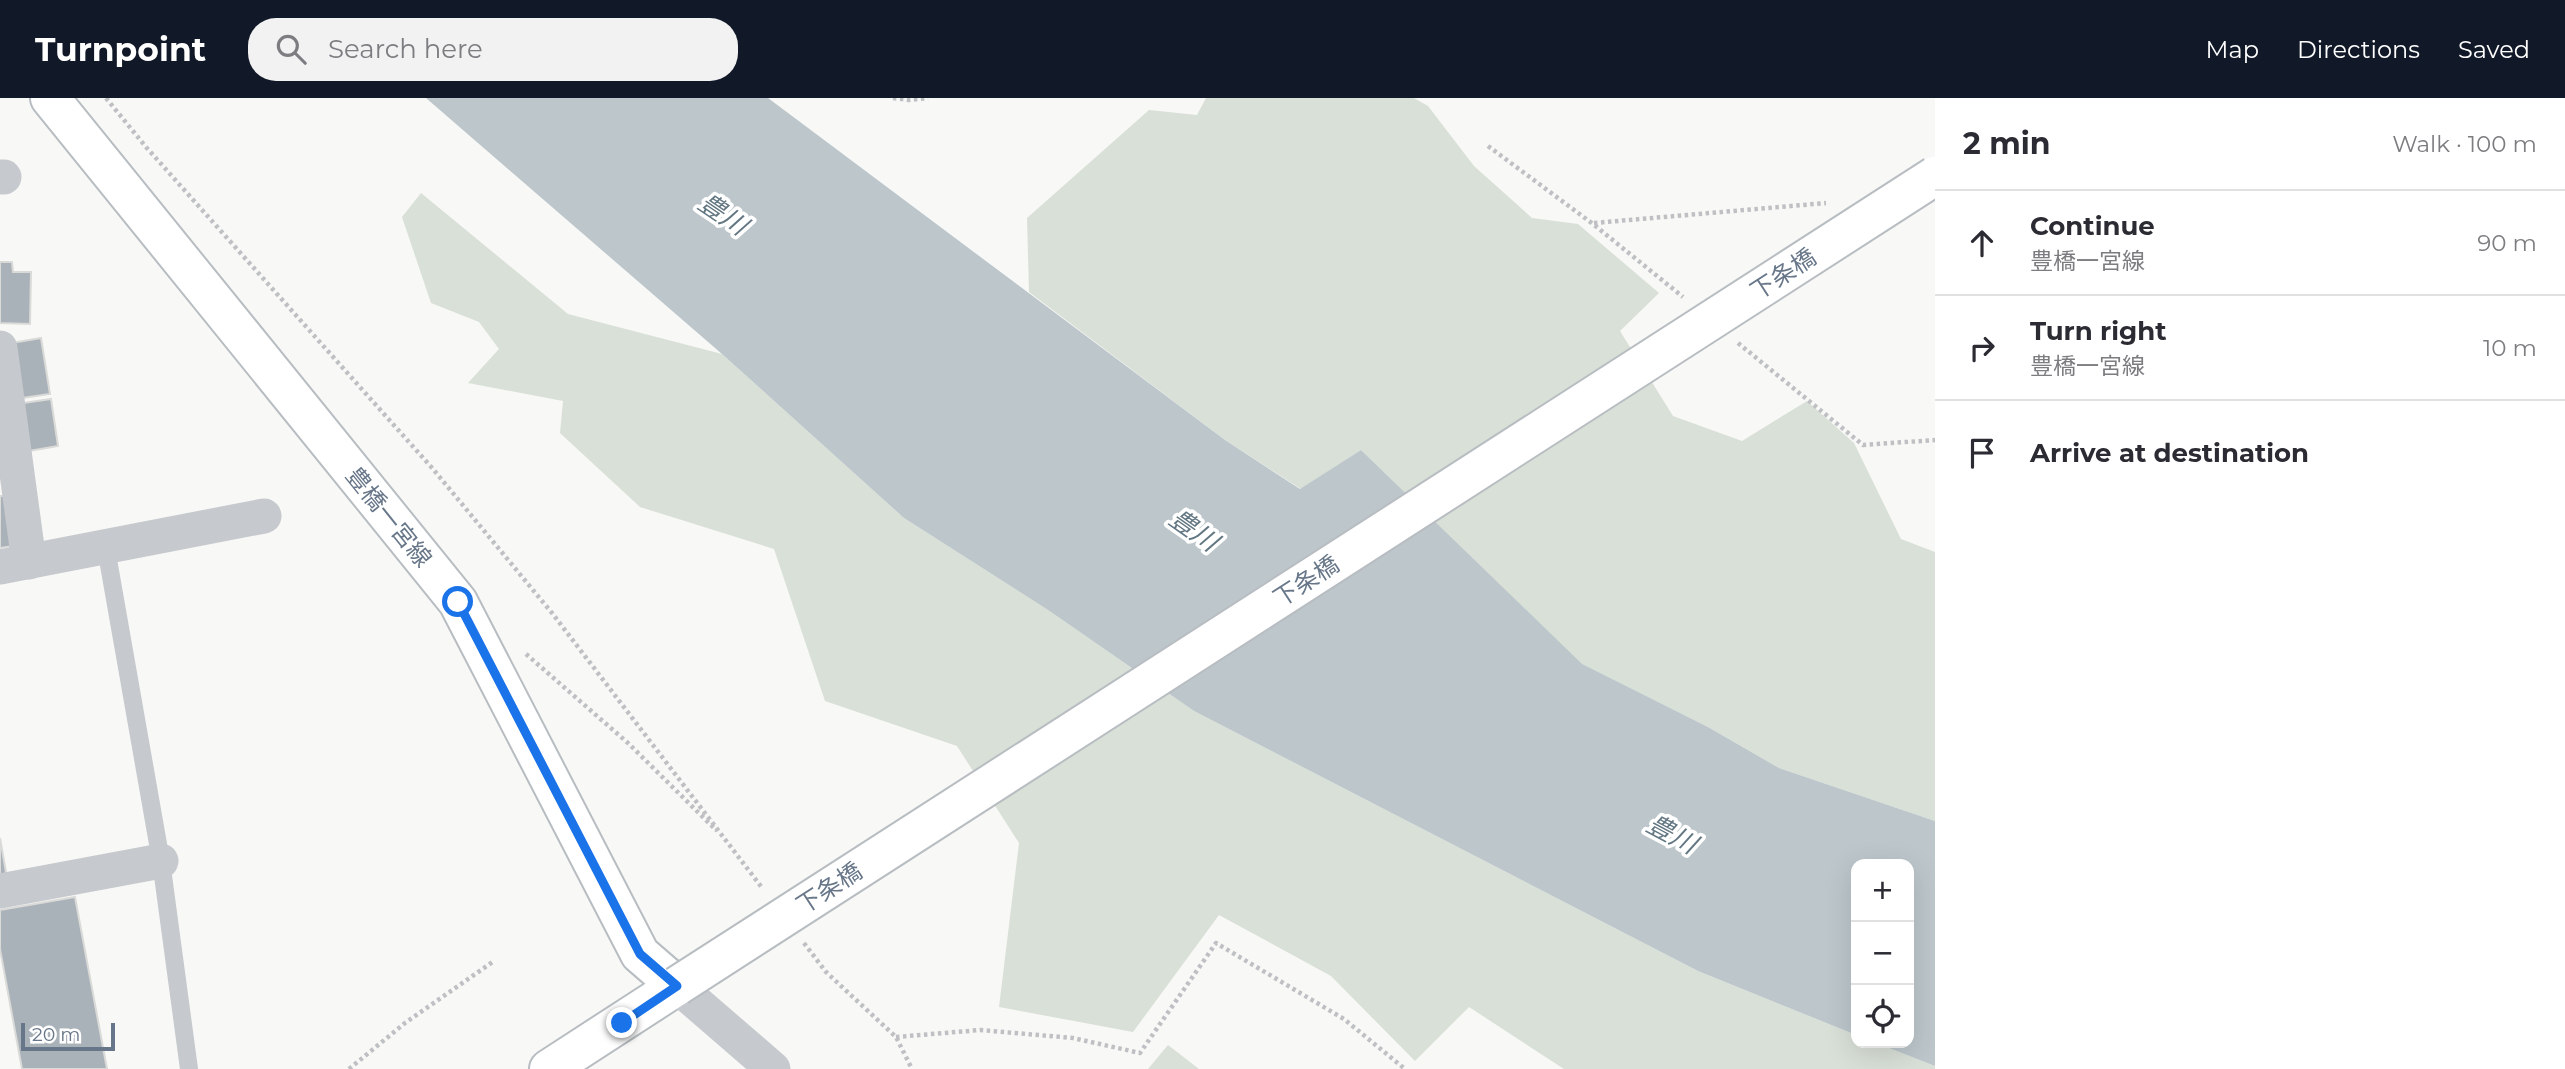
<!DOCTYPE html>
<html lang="en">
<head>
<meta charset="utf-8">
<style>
  body { margin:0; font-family:Montserrat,"Noto Sans JP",sans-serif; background:#f2f2f3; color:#2b2b33 }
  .controls { position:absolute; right:21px; bottom:21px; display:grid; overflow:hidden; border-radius:14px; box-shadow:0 7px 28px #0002 }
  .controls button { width:63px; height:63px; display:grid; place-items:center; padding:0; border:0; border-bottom:2px solid #e1e1e2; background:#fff; color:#2b2b33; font:35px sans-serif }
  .scale { position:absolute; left:21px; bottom:18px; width:94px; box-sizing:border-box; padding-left:7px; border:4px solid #677688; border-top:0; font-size:19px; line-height:24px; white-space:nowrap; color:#677688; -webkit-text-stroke:5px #fff; paint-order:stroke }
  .stop { position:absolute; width:21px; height:21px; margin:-16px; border:5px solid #1a73e8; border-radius:50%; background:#fff }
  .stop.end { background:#1a73e8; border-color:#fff; box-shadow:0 2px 7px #0008 }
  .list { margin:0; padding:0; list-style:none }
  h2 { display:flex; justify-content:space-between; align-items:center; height:91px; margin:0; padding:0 28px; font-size:30px }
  h2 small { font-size:23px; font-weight:400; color:#7c7c81 }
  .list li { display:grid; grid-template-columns:46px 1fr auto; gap:21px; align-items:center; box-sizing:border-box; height:105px; padding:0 28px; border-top:2px solid #e1e1e2 }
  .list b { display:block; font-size:26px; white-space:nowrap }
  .list p { margin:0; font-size:23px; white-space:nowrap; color:#7c7c81 }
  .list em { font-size:23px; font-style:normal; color:#7c7c81 }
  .icon { flex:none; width:38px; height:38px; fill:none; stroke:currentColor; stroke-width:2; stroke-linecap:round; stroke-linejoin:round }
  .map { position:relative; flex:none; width:1935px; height:971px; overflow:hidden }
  header { display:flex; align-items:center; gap:42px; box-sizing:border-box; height:98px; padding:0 35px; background:#111827; color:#fff }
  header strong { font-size:33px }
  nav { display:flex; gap:38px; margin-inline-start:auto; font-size:24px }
  .search { width:490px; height:63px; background:#f2f2f3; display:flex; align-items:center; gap:18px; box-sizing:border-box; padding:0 24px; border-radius:28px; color:#7c7c81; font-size:26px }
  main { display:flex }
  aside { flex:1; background:#fff }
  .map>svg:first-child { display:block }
  .green { fill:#d9e0d7 }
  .water { fill:#bcc6cb }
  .building { fill:#aab2b9; stroke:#dadad8; stroke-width:2 }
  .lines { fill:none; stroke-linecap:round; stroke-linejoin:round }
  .secondary-casing { stroke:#b8bdc2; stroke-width:42 }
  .path { stroke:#bec0c3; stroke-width:4.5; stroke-dasharray:3.5 3.5; stroke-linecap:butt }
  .lane { stroke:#c6c9cd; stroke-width:18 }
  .street { stroke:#c6c9cd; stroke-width:35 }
  .secondary { stroke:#fff; stroke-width:38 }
  .secondary-bridge-casing { stroke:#b8bdc2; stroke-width:42; stroke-linecap:butt }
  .secondary-bridge { stroke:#fff; stroke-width:38 }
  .route { stroke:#1a73e8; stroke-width:9 }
  .labels { text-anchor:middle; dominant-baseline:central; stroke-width:7; stroke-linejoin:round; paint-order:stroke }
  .street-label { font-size:24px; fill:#677688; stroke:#fff }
  .water-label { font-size:26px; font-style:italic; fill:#637783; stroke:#fff }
</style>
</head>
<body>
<header>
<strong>Turnpoint</strong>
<div class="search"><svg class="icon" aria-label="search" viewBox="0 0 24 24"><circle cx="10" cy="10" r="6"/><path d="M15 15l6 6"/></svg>Search here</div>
<nav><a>Map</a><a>Directions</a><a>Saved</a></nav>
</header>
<main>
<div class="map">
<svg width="1935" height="971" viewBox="0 0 1935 971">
  <rect width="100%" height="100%" fill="#f8f8f6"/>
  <g class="green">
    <path d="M 1206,0 L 1414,0 L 1428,8 L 1474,68 L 1532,120 L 1578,126 L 1659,195 L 1620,233 L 1673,318 L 1742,343 L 1807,303 L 1854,345 L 1901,441 L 1935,454 L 1935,723 L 1779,670 L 1708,629 L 1581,566 L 1361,352 L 1301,391 L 1225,342 L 1029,194 L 1027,120 L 1149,12 L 1197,17 Z"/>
    <path d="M 421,95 L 568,216 L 722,256 L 904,420 L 1048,512 L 1194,613 L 1698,873 L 1856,937 L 1856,945 L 1876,945 L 1935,968 L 1935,971 L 1564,971 L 1469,909 L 1415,963 L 1331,878 L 1219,817 L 1133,934 L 999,909 L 1019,745 L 957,648 L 825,603 L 774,451 L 640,409 L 560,335 L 563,303 L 468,285 L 499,251 L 479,224 L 431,205 L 402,119 Z"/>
    <path d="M 1168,947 L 1199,971 L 1148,971 Z"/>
  </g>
  <path class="water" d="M 426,0 L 768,0 L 1225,342 L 1300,391 L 1361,352 L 1582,566 L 1708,629 L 1779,670 L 1935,723 L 1935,968 L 1876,945 L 1909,945 L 1909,766 L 1856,766 L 1856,937 L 1698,873 L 1194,613 L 1048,512 L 904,420 L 722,256 Z"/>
  <g class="building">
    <path d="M 0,164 L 12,164 L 13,174 L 31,174 L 30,226 L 0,225 Z"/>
    <path d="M 41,240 L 50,296 L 15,301 L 6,246 Z"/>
    <path d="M 51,301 L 58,348 L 23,354 L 16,306 Z"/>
    <path d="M 0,398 L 7,398 L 13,448 L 0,450 Z"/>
    <path d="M 0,740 L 7,780 L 0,781 Z"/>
    <path d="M 75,799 L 107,971 L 22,971 L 0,851 L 0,812 Z"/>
  </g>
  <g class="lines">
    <defs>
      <path id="secondary" d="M 50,0 L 458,504 L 640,856 L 677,888 L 549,971"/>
    </defs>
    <use href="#secondary" class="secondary-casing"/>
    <g class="path">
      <path d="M 106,0 L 146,49 L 433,371 L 552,515 L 763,791"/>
      <path d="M 893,0 L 909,2 L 928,0"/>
      <path d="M 1488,48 L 1593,126 L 1683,199"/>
      <path d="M 1594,125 L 1826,105"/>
      <path d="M 1738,245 L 1863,347 L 1935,342"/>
      <path d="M 526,556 L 628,645 L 717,733"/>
      <path d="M 804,845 L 826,874 L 896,939 L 912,971"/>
      <path d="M 896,939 L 980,932 L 1073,940 L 1140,955 L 1216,845 L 1344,921 L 1405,971"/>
      <path d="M 349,971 L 405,925 L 494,863"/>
    </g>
    <path class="lane" d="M 106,450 L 161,763 L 189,971"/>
    <g class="street">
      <path d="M 0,79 L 4,79"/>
      <path d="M 0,250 L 29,464"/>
      <path d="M 0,469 L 264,418"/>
      <path d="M 0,793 L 161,763"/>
      <path d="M 677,888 L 773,971"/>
    </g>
    <use href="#secondary" class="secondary"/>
    <defs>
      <path id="secondary-bridge" d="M 677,888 L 1935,78"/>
    </defs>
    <use href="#secondary-bridge" class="secondary-bridge-casing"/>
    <use href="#secondary-bridge" class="secondary-bridge"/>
  </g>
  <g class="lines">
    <path class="route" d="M 458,504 L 640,856 L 677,888 L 622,925"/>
  </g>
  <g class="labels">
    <g class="street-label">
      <text transform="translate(1783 176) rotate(-33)">下条橋</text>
      <text transform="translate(389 419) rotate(51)">豊橋一宮線</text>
      <text transform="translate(1306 483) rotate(-33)">下条橋</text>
      <text transform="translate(829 790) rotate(-33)">下条橋</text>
    </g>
    <g class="water-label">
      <text transform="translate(723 116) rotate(34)">豊川</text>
      <text transform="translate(1194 432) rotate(35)">豊川</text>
      <text transform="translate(1672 736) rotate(28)">豊川</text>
    </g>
  </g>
</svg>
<div class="controls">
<button>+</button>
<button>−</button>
<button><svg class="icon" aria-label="locate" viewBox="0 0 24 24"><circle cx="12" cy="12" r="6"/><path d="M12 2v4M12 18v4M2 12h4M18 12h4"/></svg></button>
</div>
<div class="scale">20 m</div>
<div class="stop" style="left:458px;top:504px"></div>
<div class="stop end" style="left:622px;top:925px"></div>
</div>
<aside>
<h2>2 min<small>Walk · 100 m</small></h2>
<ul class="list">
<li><svg class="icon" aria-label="ahead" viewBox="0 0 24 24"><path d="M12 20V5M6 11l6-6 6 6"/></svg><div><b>Continue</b><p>豊橋一宮線</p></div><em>90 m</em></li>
<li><svg class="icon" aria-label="right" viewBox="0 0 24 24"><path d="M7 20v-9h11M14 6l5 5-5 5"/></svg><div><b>Turn right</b><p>豊橋一宮線</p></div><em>10 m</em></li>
<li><svg class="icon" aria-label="arrive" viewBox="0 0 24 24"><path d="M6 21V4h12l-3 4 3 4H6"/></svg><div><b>Arrive at destination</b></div></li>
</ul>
</aside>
</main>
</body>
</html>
